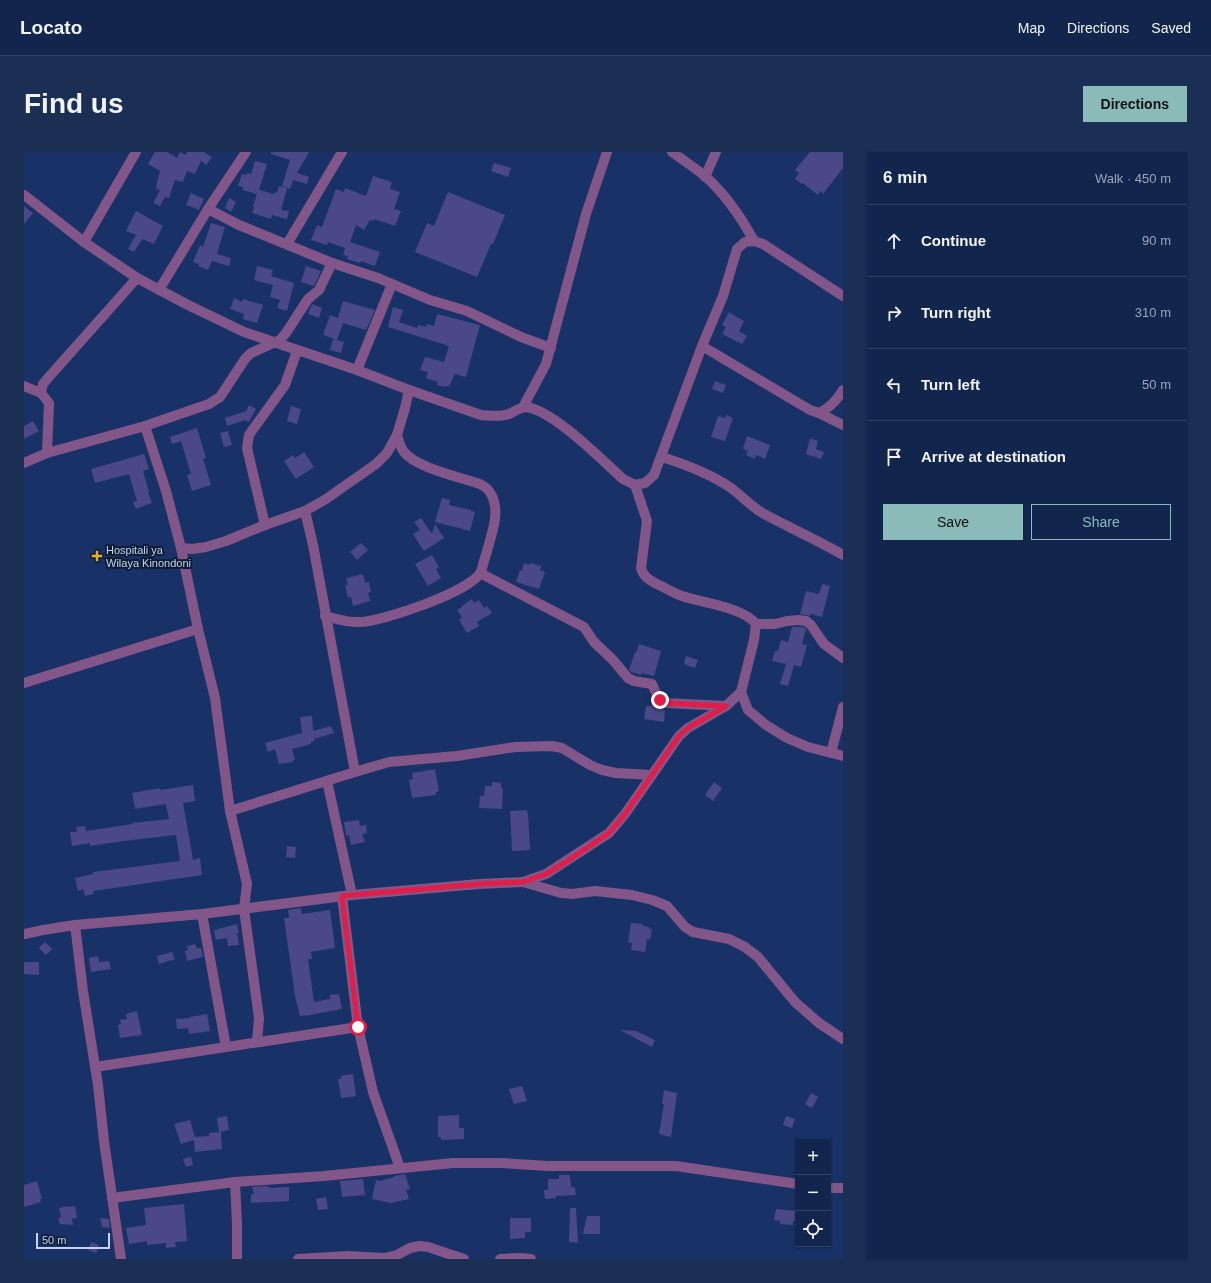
<!DOCTYPE html>
<html lang="en">
<head>
<meta charset="utf-8">
<style>
  body { margin:0; font-family:Arial,sans-serif; background:#1b2e54; color:#f1f3f6 }
  .controls { position:absolute; right:12px; bottom:12px; display:grid; overflow:hidden; border-radius:0px; box-shadow:0 1px 3px #0004 }
  .controls button { width:36px; height:36px; display:grid; place-items:center; padding:0; border:0; border-bottom:1px solid #314365; background:#12264d; color:#f1f3f6; font:20px sans-serif }
  .scale { position:absolute; left:12px; bottom:10px; width:74px; box-sizing:border-box; padding-left:4px; border:2px solid #c2d4f5; border-top:0; font-size:11px; line-height:14px; white-space:nowrap; color:#c2d4f5; -webkit-text-stroke:3px #101c34; paint-order:stroke }
  .stop { position:absolute; width:12px; height:12px; margin:-9px; border:3px solid #e11d48; border-radius:50%; background:#fff }
  .stop.end { background:#e11d48; border-color:#fff; box-shadow:0 1px 4px #0008 }
  .list { margin:0; padding:0; list-style:none }
  h2 { display:flex; justify-content:space-between; align-items:center; height:52px; margin:0; padding:0 16px; font-size:17px }
  h2 small { font-size:13px; font-weight:400; color:#9ca5b6 }
  .list li { display:grid; grid-template-columns:26px 1fr auto; gap:12px; align-items:center; box-sizing:border-box; height:72px; padding:0 16px; border-top:1px solid #314365 }
  .list b { display:block; font-size:15px; white-space:nowrap }
  .list em { font-size:13px; font-style:normal; color:#9ca5b6 }
  .actions { display:flex; gap:8px; padding:12px 16px }
  .actions a { flex:1; padding:9px 0; border:1px solid #8bbbb9; border-radius:0px; text-align:center; font-size:14px; color:#8bbbb9 }
  .actions .main { background:#8bbbb9; color:#111 }
  .icon { flex:none; width:22px; height:22px; fill:none; stroke:currentColor; stroke-width:2; stroke-linecap:round; stroke-linejoin:round }
  .map { position:relative; flex:none; width:819px; height:1107px; overflow:hidden; border-radius:0px }
  header { display:flex; align-items:center; gap:24px; box-sizing:border-box; height:56px; padding:0 20px; background:#12264d; border-bottom:1px solid #314365 }
  header strong { font-size:19px }
  nav { display:flex; gap:22px; margin-inline-start:auto; font-size:14px }
  .intro { display:flex; align-items:center; justify-content:space-between; box-sizing:border-box; height:96px; padding:0 24px }
  h1 { margin:0; font-size:28px }
  .button { padding:10px 18px; border-radius:0px; background:#8bbbb9; color:#111; font-size:14px; font-weight:700 }
  main { display:flex; gap:24px; padding:0 24px }
  aside { flex:1; background:#12264d; border-radius:0px; box-shadow:0 1px 3px #0004 }
  .map>svg:first-child { display:block }
  .building { fill:#4a4886 }
  .lines { fill:none; stroke-linecap:round; stroke-linejoin:round }
  .minor { stroke:#825688; stroke-width:10 }
  .route { stroke:#e11d48; stroke-width:5 }
  .poi-dot { fill:#e4ae35; stroke:#101c34; stroke-width:1.5 }
  .labels { text-anchor:middle; dominant-baseline:central; stroke-width:4; stroke-linejoin:round; paint-order:stroke }
  .poi-label { font-size:11px; fill:#c2d4f5; stroke:#101c34; text-anchor:start }
</style>
</head>
<body>
<header>
<strong>Locato</strong>
<nav><a>Map</a><a>Directions</a><a>Saved</a></nav>
</header>
<div class="intro"><h1>Find us</h1><a class="button">Directions</a></div>
<main>
<div class="map">
<svg width="819" height="1107" viewBox="0 0 819 1107">
  <rect width="100%" height="100%" fill="#183267"/>
  <g class="building">
    <path d="M 131,0 L 143,0 L 153,6 L 156,0 L 162,3 L 163,0 L 181,0 L 181,1 L 188,5 L 182,13 L 177,9 L 171,22 L 163,19 L 159,30 L 151,28 L 145,46 L 141,45 L 136,54 L 129,51 L 136,38 L 132,37 L 133,34 L 132,34 L 136,19 L 124,12 Z"/>
    <path d="M 247,0 L 285,0 L 273,21 L 285,25 L 283,32 L 269,28 L 266,37 L 258,34 L 266,8 L 247,2 Z"/>
    <path d="M 786,0 L 819,0 L 819,16 L 799,42 L 797,39 L 794,43 L 779,31 L 778,32 L 771,27 L 775,21 L 771,18 Z"/>
    <path d="M 231,9 L 243,12 L 235,38 L 250,42 L 251,40 L 253,41 L 255,34 L 263,36 L 257,58 L 265,59 L 263,67 L 248,63 L 247,67 L 228,61 L 230,55 L 229,54 L 233,42 L 219,38 L 219,35 L 214,34 L 218,22 L 223,23 L 223,21 L 227,22 Z"/>
    <path d="M 470,11 L 487,16 L 484,25 L 467,19 Z"/>
    <path d="M 349,24 L 368,30 L 366,37 L 376,40 L 370,57 L 377,59 L 371,74 L 350,67 L 350,69 L 346,68 L 340,78 L 332,73 L 326,90 L 356,100 L 351,114 L 337,109 L 336,111 L 323,107 L 324,104 L 319,103 L 321,96 L 304,90 L 303,93 L 287,88 L 293,73 L 298,75 L 312,37 L 320,40 L 321,36 L 342,44 Z"/>
    <path d="M 424,40 L 481,63 L 469,92 L 467,92 L 453,125 L 391,100 L 403,71 L 410,74 Z"/>
    <path d="M 167,41 L 180,47 L 175,58 L 162,53 Z"/>
    <path d="M 205,46 L 212,50 L 207,60 L 201,56 Z"/>
    <path d="M 0,54 L 9,61 L 0,72 Z"/>
    <path d="M 112,59 L 139,74 L 130,92 L 118,87 L 110,100 L 104,97 L 112,83 L 102,79 Z"/>
    <path d="M 187,71 L 201,75 L 193,102 L 207,106 L 205,114 L 188,109 L 184,118 L 174,114 L 175,112 L 169,110 L 176,93 L 179,95 Z"/>
    <path d="M 233,114 L 249,118 L 247,124 L 270,131 L 263,159 L 253,156 L 256,148 L 246,145 L 249,133 L 230,128 Z"/>
    <path d="M 282,114 L 297,119 L 290,134 L 277,130 Z"/>
    <path d="M 210,146 L 218,150 L 219,147 L 239,153 L 233,171 L 219,167 L 220,162 L 206,157 Z"/>
    <path d="M 319,149 L 351,158 L 342,178 L 319,171 L 313,188 L 299,183 L 306,163 L 314,166 Z"/>
    <path d="M 288,152 L 298,156 L 295,166 L 284,162 Z"/>
    <path d="M 369,155 L 379,158 L 375,170 L 393,176 L 394,173 L 402,175 L 403,172 L 410,174 L 413,162 L 456,173 L 442,225 L 431,222 L 425,234 L 422,234 L 422,235 L 413,233 L 414,230 L 402,226 L 404,220 L 396,218 L 401,205 L 420,210 L 425,194 L 364,175 Z"/>
    <path d="M 705,160 L 720,169 L 715,179 L 723,184 L 718,192 L 698,182 L 702,175 L 698,173 Z"/>
    <path d="M 309,187 L 320,190 L 317,201 L 306,198 Z"/>
    <path d="M 691,229 L 702,233 L 699,241 L 688,237 Z"/>
    <path d="M 225,253 L 232,257 L 225,270 L 221,268 L 203,274 L 201,266 L 222,259 Z"/>
    <path d="M 267,254 L 277,257 L 273,272 L 263,269 Z"/>
    <path d="M 702,263 L 709,266 L 701,289 L 687,285 L 694,264 L 701,266 Z"/>
    <path d="M 9,269 L 15,279 L 0,287 L 0,274 Z"/>
    <path d="M 173,276 L 182,306 L 179,307 L 187,333 L 168,339 L 163,323 L 167,322 L 157,289 L 148,292 L 146,285 Z"/>
    <path d="M 204,279 L 208,293 L 200,295 L 196,281 Z"/>
    <path d="M 723,284 L 746,293 L 741,307 L 732,303 L 731,307 L 722,303 L 724,299 L 719,297 Z"/>
    <path d="M 786,286 L 794,289 L 792,297 L 800,300 L 797,307 L 782,302 Z"/>
    <path d="M 280,300 L 290,315 L 272,327 L 260,309 L 269,303 L 271,306 Z"/>
    <path d="M 120,302 L 125,317 L 119,319 L 125,340 L 124,340 L 128,351 L 112,357 L 109,350 L 113,349 L 105,322 L 71,331 L 67,317 Z"/>
    <path d="M 418,346 L 426,348 L 425,353 L 447,358 L 447,359 L 451,360 L 446,379 L 411,370 Z"/>
    <path d="M 397,366 L 408,382 L 411,372 L 420,386 L 400,399 L 389,382 L 396,378 L 390,370 Z"/>
    <path d="M 337,391 L 344,398 L 333,408 L 326,400 Z"/>
    <path d="M 408,403 L 415,415 L 412,417 L 417,426 L 404,434 L 391,412 Z"/>
    <path d="M 500,411 L 505,413 L 506,411 L 517,414 L 516,418 L 521,420 L 515,437 L 492,430 L 496,418 L 498,419 Z"/>
    <path d="M 339,422 L 341,431 L 345,430 L 347,440 L 344,441 L 346,449 L 329,454 L 327,445 L 324,446 L 321,433 L 324,433 L 322,426 Z"/>
    <path d="M 798,432 L 806,434 L 798,465 L 787,462 L 786,464 L 776,462 L 782,439 L 795,442 Z"/>
    <path d="M 448,447 L 450,451 L 455,448 L 460,456 L 463,454 L 468,461 L 453,470 L 455,474 L 443,481 L 435,468 L 438,465 L 433,458 L 438,455 L 438,454 Z"/>
    <path d="M 768,475 L 779,475 L 782,477 L 778,492 L 783,493 L 777,515 L 770,513 L 764,534 L 756,532 L 762,512 L 748,509 L 751,499 L 754,499 L 757,488 L 764,490 Z"/>
    <path d="M 615,492 L 637,499 L 630,524 L 618,521 L 617,523 L 608,520 L 605,518 L 611,500 L 612,501 Z"/>
    <path d="M 662,504 L 674,508 L 671,516 L 660,512 Z"/>
    <path d="M 627,552 L 641,558 L 640,570 L 620,567 L 622,554 L 627,554 Z"/>
    <path d="M 288,564 L 289,579 L 307,574 L 310,581 L 290,587 L 290,589 L 287,590 L 287,592 L 268,597 L 271,608 L 269,608 L 269,610 L 255,612 L 251,597 L 244,600 L 241,591 L 278,581 L 276,565 Z"/>
    <path d="M 411,617 L 415,639 L 412,640 L 412,643 L 388,646 L 385,628 L 389,627 L 388,621 Z"/>
    <path d="M 468,630 L 477,631 L 477,636 L 479,637 L 478,657 L 455,656 L 456,644 L 460,644 L 461,634 L 468,634 Z"/>
    <path d="M 690,630 L 698,636 L 689,649 L 681,643 Z"/>
    <path d="M 169,633 L 171,649 L 159,651 L 169,708 L 176,706 L 178,723 L 69,739 L 70,742 L 61,744 L 59,737 L 54,739 L 51,726 L 69,722 L 69,720 L 156,709 L 152,683 L 100,689 L 66,694 L 66,691 L 48,694 L 46,680 L 53,680 L 52,675 L 61,674 L 62,679 L 108,672 L 108,671 L 145,667 L 142,652 L 111,657 L 108,641 L 136,636 L 136,638 Z"/>
    <path d="M 503,658 L 503,661 L 504,661 L 506,698 L 488,699 L 486,659 Z"/>
    <path d="M 335,668 L 336,674 L 342,673 L 343,681 L 338,682 L 341,690 L 327,693 L 325,683 L 322,684 L 320,670 Z"/>
    <path d="M 263,694 L 272,695 L 271,706 L 262,705 Z"/>
    <path d="M 277,756 L 278,762 L 306,758 L 311,796 L 287,800 L 288,807 L 284,807 L 290,850 L 306,847 L 306,843 L 315,842 L 318,857 L 281,864 L 281,863 L 276,864 L 271,844 L 260,766 L 265,766 L 264,758 Z"/>
    <path d="M 607,771 L 619,772 L 618,774 L 625,775 L 625,777 L 628,777 L 626,788 L 623,787 L 621,800 L 607,798 L 608,791 L 604,790 Z"/>
    <path d="M 213,772 L 215,781 L 213,781 L 215,793 L 204,794 L 203,786 L 192,788 L 190,778 Z"/>
    <path d="M 21,790 L 28,797 L 22,803 L 15,796 Z"/>
    <path d="M 171,792 L 173,796 L 177,796 L 179,805 L 163,809 L 161,799 L 164,798 L 163,794 Z"/>
    <path d="M 148,800 L 151,807 L 135,812 L 133,804 Z"/>
    <path d="M 74,804 L 75,810 L 85,809 L 87,817 L 67,820 L 65,806 Z"/>
    <path d="M 0,810 L 15,810 L 15,823 L 0,822 Z"/>
    <path d="M 113,859 L 118,883 L 96,886 L 94,873 L 97,872 L 96,868 L 103,867 L 102,862 Z"/>
    <path d="M 183,862 L 186,879 L 165,882 L 164,876 L 153,877 L 152,867 L 166,866 L 166,865 Z"/>
    <path d="M 596,878 L 612,879 L 631,888 L 628,895 Z"/>
    <path d="M 329,922 L 332,944 L 317,946 L 314,927 L 317,927 L 317,924 Z"/>
    <path d="M 498,934 L 503,949 L 490,952 L 485,937 Z"/>
    <path d="M 640,938 L 653,941 L 647,985 L 635,982 L 640,952 L 638,952 Z"/>
    <path d="M 787,941 L 794,945 L 788,956 L 781,952 Z"/>
    <path d="M 435,963 L 435,976 L 440,976 L 440,987 L 417,988 L 417,985 L 414,985 L 414,964 Z"/>
    <path d="M 203,964 L 205,978 L 195,980 L 193,966 Z"/>
    <path d="M 762,964 L 771,967 L 768,976 L 759,973 Z"/>
    <path d="M 166,968 L 171,985 L 185,984 L 185,981 L 197,980 L 198,997 L 171,1000 L 170,988 L 157,992 L 150,972 Z"/>
    <path d="M 167,1005 L 169,1013 L 162,1015 L 159,1007 Z"/>
    <path d="M 381,1022 L 386,1037 L 382,1038 L 385,1047 L 367,1051 L 348,1047 L 352,1028 L 356,1029 L 370,1025 L 370,1024 Z"/>
    <path d="M 535,1023 L 546,1023 L 547,1035 L 551,1035 L 552,1043 L 532,1044 L 532,1046 L 521,1047 L 520,1038 L 524,1038 L 524,1027 L 535,1027 Z"/>
    <path d="M 339,1027 L 341,1043 L 318,1045 L 316,1029 Z"/>
    <path d="M 13,1029 L 18,1047 L 16,1047 L 17,1050 L 0,1055 L 0,1033 Z"/>
    <path d="M 242,1034 L 247,1036 L 265,1035 L 265,1049 L 227,1051 L 227,1042 L 230,1042 L 228,1035 Z"/>
    <path d="M 302,1045 L 304,1057 L 294,1058 L 292,1047 Z"/>
    <path d="M 160,1052 L 163,1089 L 151,1090 L 152,1095 L 142,1096 L 142,1091 L 123,1093 L 123,1089 L 105,1092 L 102,1076 L 122,1073 L 120,1056 Z"/>
    <path d="M 45,1054 L 45,1055 L 51,1054 L 53,1066 L 48,1067 L 49,1073 L 36,1072 L 34,1066 L 37,1065 L 35,1056 Z"/>
    <path d="M 546,1056 L 552,1056 L 554,1091 L 545,1090 Z"/>
    <path d="M 752,1057 L 774,1059 L 774,1069 L 769,1069 L 769,1073 L 756,1072 L 756,1069 L 750,1068 Z"/>
    <path d="M 563,1064 L 576,1064 L 576,1082 L 559,1082 Z"/>
    <path d="M 76,1066 L 85,1067 L 86,1076 L 78,1075 Z"/>
    <path d="M 486,1066 L 507,1066 L 507,1080 L 501,1080 L 501,1086 L 486,1087 Z"/>
    <path d="M 67,1090 L 75,1093 L 72,1101 L 64,1098 Z"/>
  </g>
  <g class="lines">
    <g class="minor">
      <path d="M 648,0 C 659,8 671,16 681,24 C 701,42 717,65 730,89"/>
      <path d="M 681,25 L 692,0"/>
      <path d="M 0,43 L 60,90 L 113,126 L 164,153 L 220,180 L 333,218 L 385,238 L 457,263 C 466,264 476,265 485,262 C 490,260 496,255 502,255 C 529,258 578,308 599,327 L 611,333 L 621,331 L 630,323 L 678,194 L 699,144 L 713,97 L 721,90 L 730,89 L 739,92 L 819,144"/>
      <path d="M 184,57 L 215,73 L 308,111 L 354,126 L 406,148 L 443,159 L 497,185 L 527,196"/>
      <path d="M 60,90 L 112,0"/>
      <path d="M 263,92 L 318,0"/>
      <path d="M 135,138 L 184,57 L 222,0"/>
      <path d="M 678,194 L 786,258 L 795,261 C 806,256 813,248 819,238"/>
      <path d="M 333,218 L 368,132"/>
      <path d="M 0,234 L 17,241"/>
      <path d="M 499,255 L 522,212 L 562,62 L 583,0"/>
      <path d="M 795,261 L 819,273"/>
      <path d="M 121,274 L 142,339 L 157,396 L 174,477 L 191,546 L 206,659 L 223,732 L 220,757 L 235,866 L 233,890"/>
      <path d="M 23,301 L 25,251 L 17,241 L 19,232 L 24,226 L 113,126"/>
      <path d="M 638,305 C 660,312 687,322 707,336 C 718,344 728,355 740,362 C 766,376 793,388 819,403"/>
      <path d="M 0,311 L 23,301 L 121,274 L 185,252 L 196,245 L 221,207 L 227,201 L 256,188 L 262,181 L 284,147 L 295,138 L 308,111"/>
      <path d="M 611,333 L 623,369 L 617,416 C 620,427 629,430 639,435 C 645,438 651,442 658,444 C 678,451 719,455 732,472 L 730,488 L 717,540 L 724,558 L 742,573 L 763,586 L 784,595 L 819,604"/>
      <path d="M 281,359 L 289,393 L 331,620"/>
      <path d="M 241,373 L 223,296 L 225,283 L 261,233 L 273,199"/>
      <path d="M 157,396 L 168,397 L 182,395 L 202,389 L 241,373 L 281,359 L 302,347 L 352,312 L 363,301 L 373,283"/>
      <path d="M 456,421 L 560,475 L 570,490 L 589,508 L 604,526 L 610,529 L 628,532 L 635,548 L 641,551 L 702,554"/>
      <path d="M 301,464 C 313,467 324,471 337,470 C 359,469 446,440 457,420 C 458,417 459,412 460,409 C 464,397 467,385 470,373 C 473,359 472,341 458,333 C 437,325 394,317 380,300 C 376,295 375,289 373,283 L 381,256 L 385,238"/>
      <path d="M 732,472 L 751,472 L 763,469 L 775,468 L 782,469 L 787,473 L 800,492 L 819,506"/>
      <path d="M 0,531 L 174,477"/>
      <path d="M 807,601 L 819,555"/>
      <path d="M 303,629 L 328,743"/>
      <path d="M 206,659 L 331,620 L 365,610 L 433,604 L 491,595 L 528,594 L 538,596 L 566,613 L 578,618 L 592,621 L 627,623"/>
      <path d="M 499,730 L 537,741 L 548,742 L 571,739 L 608,743 L 628,748 L 643,754 L 661,775 L 669,780 L 705,787 L 721,795 L 734,805 L 771,850 L 795,871 L 819,887"/>
      <path d="M 318,744 L 334,875 L 349,940 L 376,1016"/>
      <path d="M 178,762 L 202,895"/>
      <path d="M 51,773 L 59,839 L 74,933 L 80,989 L 97,1107"/>
      <path d="M 0,782 L 19,778 L 51,773 L 178,762 L 328,743 L 455,732 L 499,730 L 522,722 L 585,681 L 601,662 L 655,584 L 664,576 L 702,554 L 717,540"/>
      <path d="M 71,915 L 334,875"/>
      <path d="M 211,1030 L 213,1072 L 213,1107"/>
      <path d="M 804,1036 L 819,1036"/>
      <path d="M 88,1046 L 211,1030 L 300,1024 L 429,1011 L 478,1011 L 524,1014 L 652,1014 L 774,1032"/>
      <path d="M 274,1107 L 324,1104 L 360,1106 L 373,1103 L 386,1096 L 395,1094 L 404,1095 L 440,1107"/>
      <path d="M 476,1107 L 496,1106 L 507,1107"/>
    </g>
  </g>
  <g class="lines">
    <path class="route" d="M 334,875 L 318,744 L 455,732 L 499,730 L 522,722 L 542,710 L 585,681 L 601,662 L 655,584 L 664,576 L 702,554 L 641,551 L 636,548"/>
  </g>
  <path class="poi-dot" d="M71 398h4v4h4v4h-4v4h-4v-4h-4v-4h4z"/>
  <g class="labels">
    <g class="poi-label">
      <text x="82" y="398">Hospitali ya<tspan x="82" dy="13">Wilaya Kinondoni</tspan></text>
    </g>
  </g>
</svg>
<div class="controls">
<button>+</button>
<button>−</button>
<button><svg class="icon" aria-label="locate" viewBox="0 0 24 24"><circle cx="12" cy="12" r="6"/><path d="M12 2v4M12 18v4M2 12h4M18 12h4"/></svg></button>
</div>
<div class="scale">50 m</div>
<div class="stop" style="left:334px;top:875px"></div>
<div class="stop end" style="left:636px;top:548px"></div>
</div>
<aside>
<h2>6 min<small>Walk · 450 m</small></h2>
<ul class="list">
<li><svg class="icon" aria-label="ahead" viewBox="0 0 24 24"><path d="M12 20V5M6 11l6-6 6 6"/></svg><div><b>Continue</b></div><em>90 m</em></li>
<li><svg class="icon" aria-label="right" viewBox="0 0 24 24"><path d="M7 20v-9h11M14 6l5 5-5 5"/></svg><div><b>Turn right</b></div><em>310 m</em></li>
<li><svg class="icon" aria-label="left" viewBox="0 0 24 24"><path d="M17 20v-9H6M10 6l-5 5 5 5"/></svg><div><b>Turn left</b></div><em>50 m</em></li>
<li><svg class="icon" aria-label="arrive" viewBox="0 0 24 24"><path d="M6 21V4h12l-3 4 3 4H6"/></svg><div><b>Arrive at destination</b></div></li>
</ul>
<div class="actions"><a class="main">Save</a><a>Share</a></div>
</aside>
</main>
</body>
</html>
